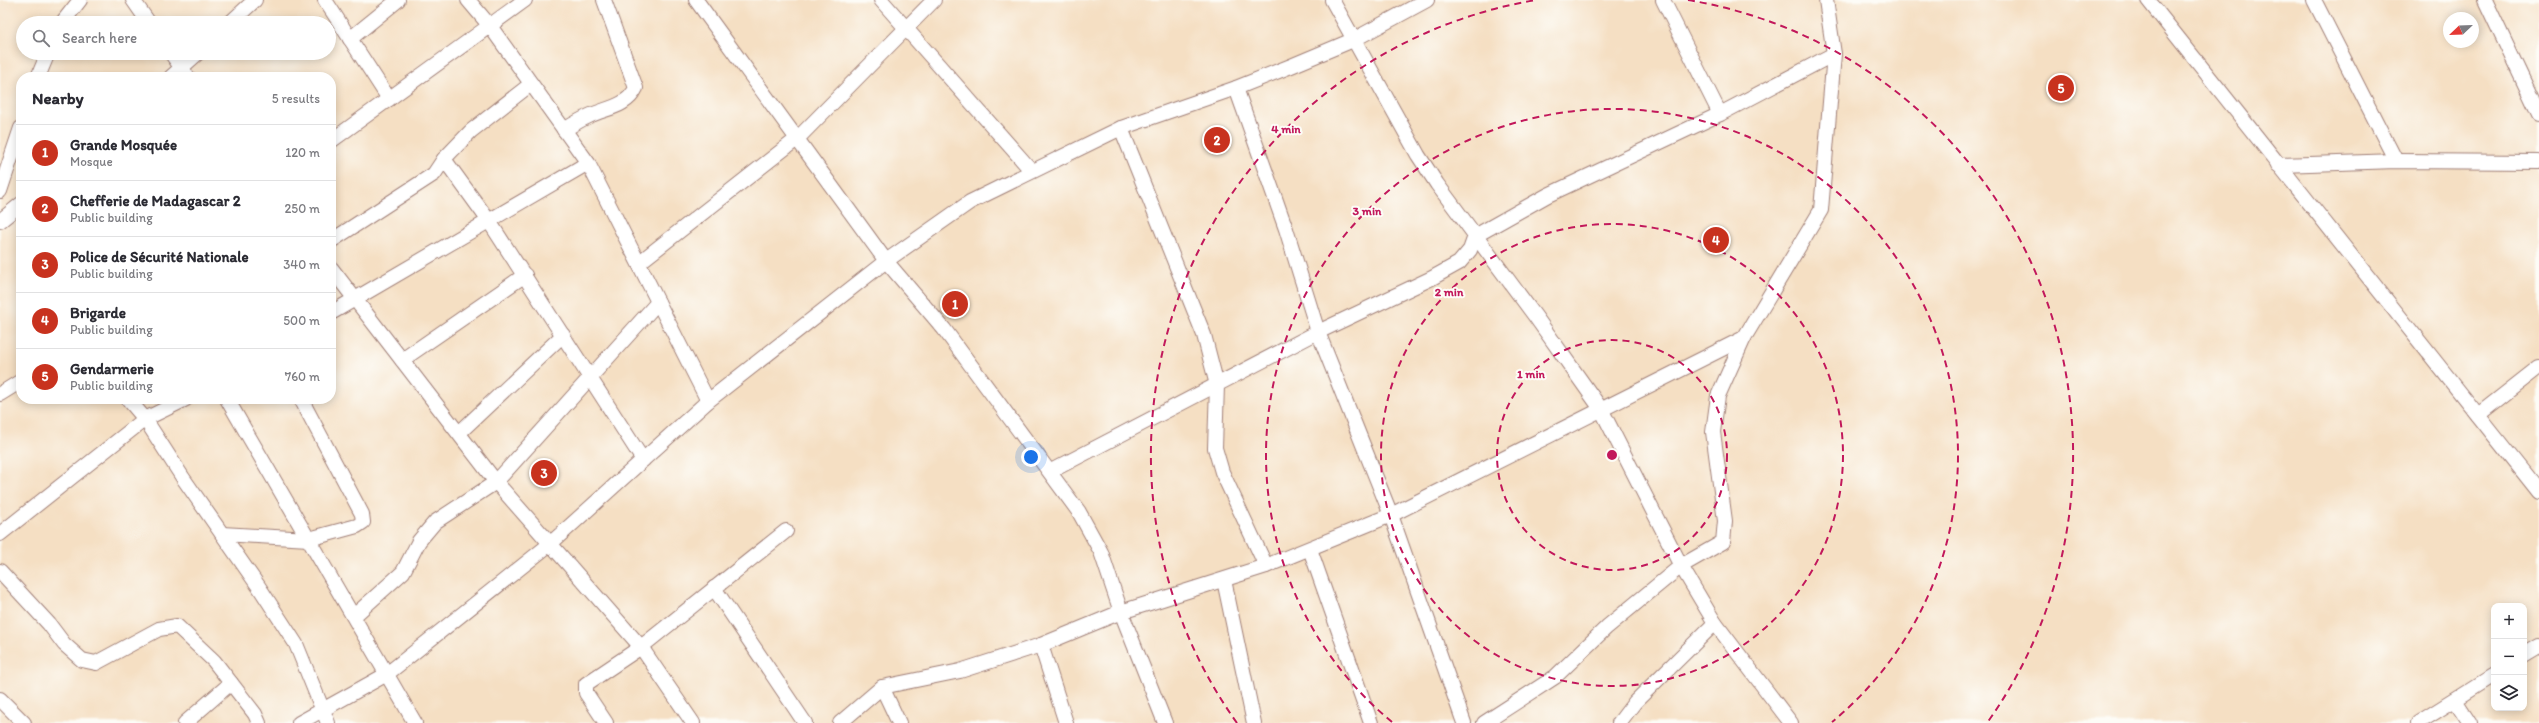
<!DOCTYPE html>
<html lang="en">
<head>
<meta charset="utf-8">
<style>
  body { margin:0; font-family:Itim,sans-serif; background:#f7f7f7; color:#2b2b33 }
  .controls { position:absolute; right:12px; bottom:12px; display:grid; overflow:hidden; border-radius:8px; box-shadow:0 2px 10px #0003 }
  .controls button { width:36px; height:36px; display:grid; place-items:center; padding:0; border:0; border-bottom:1px solid #e1e1e2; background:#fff; color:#2b2b33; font:20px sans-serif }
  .compass { position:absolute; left:2443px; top:12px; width:36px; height:36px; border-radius:50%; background:#fff; box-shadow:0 2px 10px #0003; rotate:247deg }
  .you { position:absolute; left:1031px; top:457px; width:14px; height:14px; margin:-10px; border:3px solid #fff; border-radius:50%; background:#1a73e8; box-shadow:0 0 0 6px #1a73e833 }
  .badge { display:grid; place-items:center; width:26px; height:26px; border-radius:50%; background:#c8321e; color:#fff; font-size:13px; font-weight:700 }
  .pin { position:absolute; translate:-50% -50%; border:2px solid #fff; box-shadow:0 1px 4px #0006 }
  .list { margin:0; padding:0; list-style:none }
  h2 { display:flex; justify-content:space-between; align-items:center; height:52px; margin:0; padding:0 16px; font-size:17px }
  h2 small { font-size:13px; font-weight:400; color:#7c7c81 }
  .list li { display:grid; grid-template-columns:26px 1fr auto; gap:12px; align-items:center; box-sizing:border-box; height:56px; padding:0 16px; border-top:1px solid #e1e1e2 }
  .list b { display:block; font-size:15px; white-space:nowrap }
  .list p { margin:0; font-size:13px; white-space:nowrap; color:#7c7c81 }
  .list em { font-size:13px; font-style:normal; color:#7c7c81 }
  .icon { flex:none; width:22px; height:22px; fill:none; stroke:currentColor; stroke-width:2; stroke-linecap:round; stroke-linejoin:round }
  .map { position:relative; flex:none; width:2539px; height:723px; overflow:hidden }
  .search { position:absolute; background:#fff; box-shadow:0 2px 10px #0003; left:16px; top:16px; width:320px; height:44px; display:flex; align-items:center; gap:10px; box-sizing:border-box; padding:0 14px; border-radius:22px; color:#7c7c81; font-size:15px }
  .panel { position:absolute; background:#fff; box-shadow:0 2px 10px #0003; left:16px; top:72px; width:320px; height:332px; border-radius:16px }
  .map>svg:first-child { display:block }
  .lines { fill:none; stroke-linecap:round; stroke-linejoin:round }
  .minor-casing { stroke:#a07f77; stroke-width:16 }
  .minor { stroke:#fff; stroke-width:14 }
  .ring { fill:none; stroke:#c2185b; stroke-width:2; stroke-dasharray:7 5 }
  .centre { fill:#c2185b; stroke:#fdfcf7; stroke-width:2 }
  .ring-label { font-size:12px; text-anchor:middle; font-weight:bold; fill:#c2185b; stroke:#fdfcf7; stroke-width:4; stroke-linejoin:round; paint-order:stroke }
</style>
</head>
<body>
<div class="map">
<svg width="2539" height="723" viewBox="0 0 2539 723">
  <rect width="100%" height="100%" fill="#fdfcf7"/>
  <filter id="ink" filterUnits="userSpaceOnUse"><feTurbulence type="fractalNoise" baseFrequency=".025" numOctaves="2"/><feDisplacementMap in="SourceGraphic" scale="8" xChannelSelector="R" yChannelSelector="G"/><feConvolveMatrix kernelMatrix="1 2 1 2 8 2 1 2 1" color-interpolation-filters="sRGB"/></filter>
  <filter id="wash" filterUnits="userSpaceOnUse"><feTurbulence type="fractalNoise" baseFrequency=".012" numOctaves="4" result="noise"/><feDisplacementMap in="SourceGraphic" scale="16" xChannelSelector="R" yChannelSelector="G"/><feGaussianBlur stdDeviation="0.9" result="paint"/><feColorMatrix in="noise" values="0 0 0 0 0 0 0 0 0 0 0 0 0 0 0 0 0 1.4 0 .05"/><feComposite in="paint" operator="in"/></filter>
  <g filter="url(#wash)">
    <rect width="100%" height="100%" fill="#f5dfc3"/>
  </g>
  <g filter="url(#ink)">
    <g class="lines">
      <defs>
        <g id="minor">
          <path d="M 133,0 L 149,23"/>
          <path d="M 325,0 L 389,99"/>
          <path d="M 468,0 L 490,26 L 588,163 L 708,401"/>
          <path d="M 696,0 L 886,261 L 944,329 L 1079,512 L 1101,552 L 1121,612 L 1165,723"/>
          <path d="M 881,0 L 1031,170"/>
          <path d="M 1332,0 L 1418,155 L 1437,184 L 1535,316 L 1601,409 L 1681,566 L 1715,623 L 1791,723"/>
          <path d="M 1663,0 L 1720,114"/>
          <path d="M 1826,0 L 1834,54"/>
          <path d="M 2148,0 L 2539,492"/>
          <path d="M 2314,0 L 2396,161"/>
          <path d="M 2485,0 L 2539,114"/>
          <path d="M 62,23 L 80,0"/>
          <path d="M 230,23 L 255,0"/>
          <path d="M 350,39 L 398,0"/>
          <path d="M 171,53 L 188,77"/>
          <path d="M 38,77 L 48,53"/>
          <path d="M 171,77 L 198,53"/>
          <path d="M 1236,88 L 1286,229 L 1318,332 L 1391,515 L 1464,723"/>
          <path d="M 1121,128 L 1204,335 L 1217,385 L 1215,448 L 1222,472 L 1266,566"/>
          <path d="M 564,130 C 572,125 580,120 589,116 C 606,108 627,107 636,88 L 604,0"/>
          <path d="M 331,141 L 525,0"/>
          <path d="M 444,159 L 489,221 L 643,460"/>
          <path d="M 2278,165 L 2396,161 L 2539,162"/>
          <path d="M 0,191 L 21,128"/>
          <path d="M 0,221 L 21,204"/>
          <path d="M 331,241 L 434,174 L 444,159 L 471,131 L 531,84"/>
          <path d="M 640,262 L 798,138 L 934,0"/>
          <path d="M 331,268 L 496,482 L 641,647 L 693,723"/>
          <path d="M 331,313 L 588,163"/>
          <path d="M 402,360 L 525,275"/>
          <path d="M 0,394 L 21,381"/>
          <path d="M 128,399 L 145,419 L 183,478 L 259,587 L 296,644 L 328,723"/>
          <path d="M 227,399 L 415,723"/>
          <path d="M 2478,415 L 2539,367"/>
          <path d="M 459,433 L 563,335"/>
          <path d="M 1051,471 L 1318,332 L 1432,278 L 1459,263 L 1470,250 L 1475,236 L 1548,195 L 1720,114 L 1834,54 L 1821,210 L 1744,338 L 1718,396 L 1713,432 L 1725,521 L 1723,542 L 1681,566 L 1607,627 L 1555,677 L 1484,723"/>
          <path d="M 0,534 L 145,419 L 186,399"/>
          <path d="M 222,534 L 309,539 L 357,526 L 363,522 L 362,514 L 301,399"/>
          <path d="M 1310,549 L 1371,723"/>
          <path d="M 0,571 L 49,624 L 64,644 L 82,660 L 96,663 L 159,629 L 177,626 L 214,661 L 255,714 L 259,723"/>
          <path d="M 1224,580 L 1254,723"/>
          <path d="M 714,588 L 805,723"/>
          <path d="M 354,616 L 403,572 L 419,541 L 435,522 L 496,482 L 658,302"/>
          <path d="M 1041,645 L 1066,723"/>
          <path d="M 2524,655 L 2539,646"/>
          <path d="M 882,687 L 899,723"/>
          <path d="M 0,699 L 24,723"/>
          <path d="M 2455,700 L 2470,723"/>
          <path d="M 185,723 L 231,683"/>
          <path d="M 299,723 L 387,674 L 550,544 L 708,401 L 886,261 L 970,202 L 1121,128 L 1236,88 L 1291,66 L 1353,40 L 1427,0"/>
          <path d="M 606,723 L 586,693 L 586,684 L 641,647 L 786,531"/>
          <path d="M 840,723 L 882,687 L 960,671 L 1041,645 L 1121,612 L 1266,566 L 1391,515 L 1744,338"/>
          <path d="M 1619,723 L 1635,702 L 1715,623"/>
          <path d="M 2418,723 L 2494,675"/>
        </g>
      </defs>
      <use href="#minor" class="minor-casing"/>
      <use href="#minor" class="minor"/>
    </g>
  </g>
  <g class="ring">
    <circle cx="1612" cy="455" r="115"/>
    <circle cx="1612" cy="455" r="231"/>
    <path d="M1392 722A346 346 0 1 1 1832 722"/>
    <path d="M1237 723A461 461 0 0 1 1536 0M1688 0A461 461 0 0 1 1987 723"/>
  </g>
  <circle cx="1612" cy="455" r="6" class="centre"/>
  <g class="ring-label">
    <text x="1286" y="133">4 min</text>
    <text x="1367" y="215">3 min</text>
    <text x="1449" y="296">2 min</text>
    <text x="1531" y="378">1 min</text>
  </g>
</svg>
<div class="controls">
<button>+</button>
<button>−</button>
<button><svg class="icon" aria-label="layers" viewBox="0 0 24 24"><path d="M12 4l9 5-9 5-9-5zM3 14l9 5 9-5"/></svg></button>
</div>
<svg class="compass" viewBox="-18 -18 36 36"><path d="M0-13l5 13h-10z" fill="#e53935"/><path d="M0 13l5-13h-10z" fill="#7c7c81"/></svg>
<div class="you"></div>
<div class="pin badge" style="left:955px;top:304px">1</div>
<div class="pin badge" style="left:1217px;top:140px">2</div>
<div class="pin badge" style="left:544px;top:473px">3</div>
<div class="pin badge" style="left:1716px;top:240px">4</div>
<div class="pin badge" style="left:2061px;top:88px">5</div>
<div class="search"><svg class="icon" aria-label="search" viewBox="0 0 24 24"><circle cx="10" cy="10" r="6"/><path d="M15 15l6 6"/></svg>Search here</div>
<section class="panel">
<h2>Nearby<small>5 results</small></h2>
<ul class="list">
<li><span class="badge">1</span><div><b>Grande Mosquée</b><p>Mosque</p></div><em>120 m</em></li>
<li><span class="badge">2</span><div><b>Chefferie de Madagascar 2</b><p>Public building</p></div><em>250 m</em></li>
<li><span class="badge">3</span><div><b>Police de Sécurité Nationale</b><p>Public building</p></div><em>340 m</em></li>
<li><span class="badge">4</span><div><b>Brigarde</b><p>Public building</p></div><em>500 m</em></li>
<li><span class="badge">5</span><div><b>Gendarmerie</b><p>Public building</p></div><em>760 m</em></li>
</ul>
</section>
</div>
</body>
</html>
